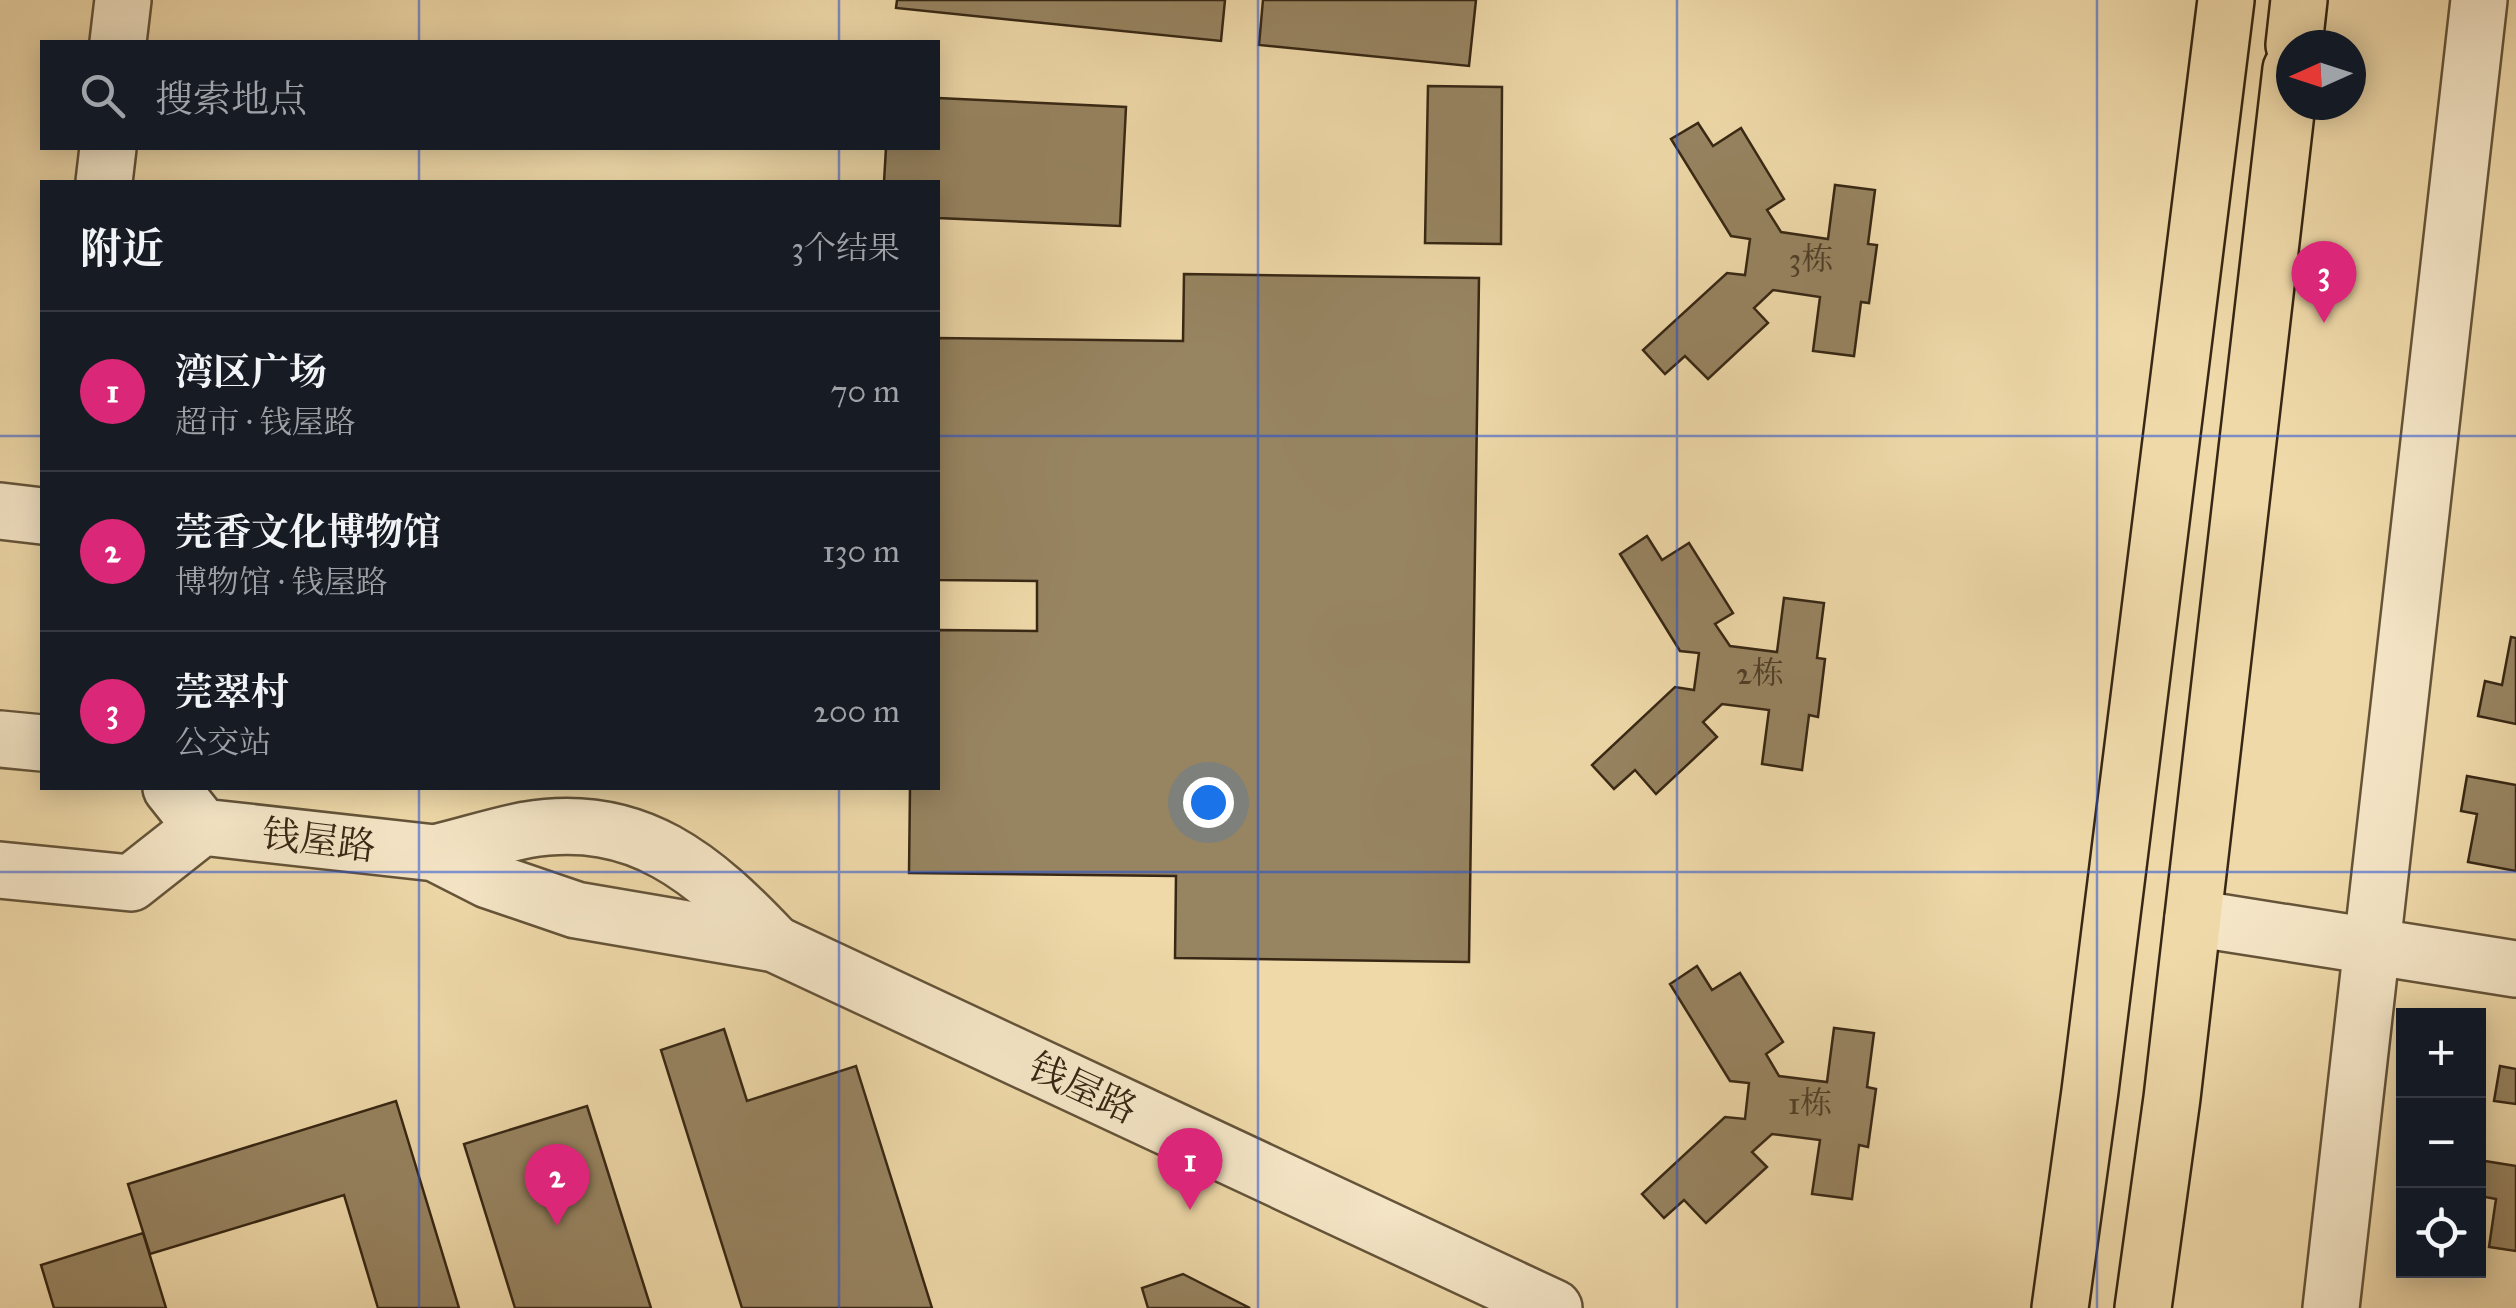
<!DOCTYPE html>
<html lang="zh">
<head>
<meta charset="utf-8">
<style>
  body { margin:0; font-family:"IM FELL Great Primer","Noto Serif SC",serif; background:#20242c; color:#f1f3f6 }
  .controls { position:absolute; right:30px; bottom:30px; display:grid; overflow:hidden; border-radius:0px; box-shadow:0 5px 25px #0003 }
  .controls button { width:90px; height:90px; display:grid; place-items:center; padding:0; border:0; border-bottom:2px solid #363941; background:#171b24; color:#f1f3f6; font:50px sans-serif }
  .compass { position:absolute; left:2276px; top:30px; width:90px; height:90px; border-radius:50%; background:#171b24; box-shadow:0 5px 25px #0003; rotate:267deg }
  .you { position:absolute; left:1208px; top:802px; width:35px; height:35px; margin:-25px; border:8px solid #fff; border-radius:50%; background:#1a73e8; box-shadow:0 0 0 15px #1a73e833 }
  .badge { display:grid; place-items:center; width:65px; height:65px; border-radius:50%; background:#db2777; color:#fff; font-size:32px; font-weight:700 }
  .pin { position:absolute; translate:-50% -82px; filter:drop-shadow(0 2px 5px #0008) }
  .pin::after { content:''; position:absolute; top:52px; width:35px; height:30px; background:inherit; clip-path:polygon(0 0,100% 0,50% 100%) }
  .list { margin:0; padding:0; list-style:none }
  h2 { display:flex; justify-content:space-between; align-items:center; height:130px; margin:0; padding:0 40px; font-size:42px }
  h2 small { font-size:32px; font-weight:400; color:#9ea1a6 }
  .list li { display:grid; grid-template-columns:65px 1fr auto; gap:30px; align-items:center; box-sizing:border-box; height:160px; padding:0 40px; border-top:2px solid #363941 }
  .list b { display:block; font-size:38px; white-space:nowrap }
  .list p { margin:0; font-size:32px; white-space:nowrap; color:#9ea1a6 }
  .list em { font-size:32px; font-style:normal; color:#9ea1a6 }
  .icon { flex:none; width:55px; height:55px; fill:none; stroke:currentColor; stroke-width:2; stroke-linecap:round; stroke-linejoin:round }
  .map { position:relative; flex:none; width:2516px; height:1308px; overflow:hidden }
  .search { position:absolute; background:#171b24; box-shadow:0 5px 25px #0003; left:40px; top:40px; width:900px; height:110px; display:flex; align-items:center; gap:25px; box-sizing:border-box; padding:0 35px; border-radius:0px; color:#9ea1a6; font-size:38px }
  .panel { position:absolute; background:#171b24; box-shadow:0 5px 25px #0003; left:40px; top:180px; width:900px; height:610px; border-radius:0px }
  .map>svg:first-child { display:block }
  .building { fill:#978461; stroke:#372714; stroke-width:2.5 }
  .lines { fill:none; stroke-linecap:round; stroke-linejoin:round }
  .minor-casing { stroke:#655439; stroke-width:60 }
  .major-casing { stroke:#372714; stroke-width:60 }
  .minor { stroke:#f5e6c7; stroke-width:55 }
  .major { stroke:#efd9a9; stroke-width:55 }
  .grid { fill:none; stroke:#1d4ed8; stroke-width:2.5; stroke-opacity:0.55 }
  .labels { text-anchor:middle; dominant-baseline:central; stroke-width:9; stroke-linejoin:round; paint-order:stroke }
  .number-label { font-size:32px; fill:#4f3e27 }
  .street-label { font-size:38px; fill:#372714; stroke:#f5e6c7 }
</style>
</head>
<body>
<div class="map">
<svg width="2516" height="1308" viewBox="0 0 2516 1308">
  <rect width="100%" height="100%" fill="#efd9a9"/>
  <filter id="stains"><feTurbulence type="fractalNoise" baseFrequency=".002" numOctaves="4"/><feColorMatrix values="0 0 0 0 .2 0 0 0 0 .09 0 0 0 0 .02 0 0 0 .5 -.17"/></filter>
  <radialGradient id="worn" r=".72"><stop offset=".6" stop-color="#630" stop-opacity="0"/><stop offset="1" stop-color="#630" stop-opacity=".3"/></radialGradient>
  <g class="building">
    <path d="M 897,0 L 1225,0 L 1221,41 L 896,8 Z"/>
    <path d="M 1263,0 L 1476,0 L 1469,66 L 1259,45 Z"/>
    <path d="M 1428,86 L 1502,87 L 1501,244 L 1425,243 Z"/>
    <path d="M 938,98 L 1126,107 L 1120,226 L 938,218 L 938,182 L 884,182 L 886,148 L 938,148 Z"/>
    <path d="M 1698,123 L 1713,146 L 1741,128 L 1784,199 L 1767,210 L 1781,232 L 1828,239 L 1835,185 L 1875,190 L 1868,244 L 1877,245 L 1869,303 L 1861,302 L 1854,356 L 1813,351 L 1820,297 L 1773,290 L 1754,308 L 1768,323 L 1708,379 L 1685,356 L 1665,374 L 1643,350 L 1727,273 L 1745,275 L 1750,239 L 1731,236 L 1671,139 Z"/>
    <path d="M 1184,274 L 1479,278 L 1469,962 L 1175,958 L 1176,876 L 909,873 L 910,788 L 938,788 L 938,630 L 1037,631 L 1037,581 L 938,580 L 938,338 L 1183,341 Z"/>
    <path d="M 1647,536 L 1662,560 L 1689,543 L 1733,613 L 1715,624 L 1730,646 L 1777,652 L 1784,598 L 1824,603 L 1817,658 L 1825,659 L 1818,717 L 1809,715 L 1802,770 L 1762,764 L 1769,710 L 1722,704 L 1703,722 L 1717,737 L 1656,794 L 1635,770 L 1614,789 L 1592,765 L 1675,687 L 1694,690 L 1699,653 L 1680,651 L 1620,554 Z"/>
    <path d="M 2511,637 L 2516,638 L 2516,724 L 2478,716 L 2485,681 L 2502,685 Z"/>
    <path d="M 2467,776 L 2516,785 L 2516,871 L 2468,862 L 2477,814 L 2461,811 Z"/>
    <path d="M 1697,966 L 1712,990 L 1740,973 L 1783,1042 L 1766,1054 L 1779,1076 L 1827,1082 L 1834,1028 L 1874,1033 L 1867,1087 L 1876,1089 L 1868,1147 L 1859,1145 L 1852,1199 L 1812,1194 L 1820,1140 L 1772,1134 L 1752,1152 L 1767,1167 L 1706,1223 L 1684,1200 L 1664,1218 L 1642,1194 L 1725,1117 L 1745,1119 L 1749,1083 L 1730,1081 L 1670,984 Z"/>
    <path d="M 724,1029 L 747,1101 L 856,1066 L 932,1308 L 742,1308 L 661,1050 Z"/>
    <path d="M 2500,1066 L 2516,1069 L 2516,1104 L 2494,1101 Z"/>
    <path d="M 396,1101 L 459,1308 L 378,1308 L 344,1195 L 150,1254 L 128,1184 Z"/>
    <path d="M 587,1106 L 651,1308 L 515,1308 L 464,1144 Z"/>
    <path d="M 2485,1161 L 2516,1166 L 2516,1251 L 2489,1247 L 2496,1199 L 2480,1196 Z"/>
    <path d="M 143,1233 L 166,1308 L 54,1308 L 41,1265 Z"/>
    <path d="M 1183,1274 L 1250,1308 L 1148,1308 L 1142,1288 Z"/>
  </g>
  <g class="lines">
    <defs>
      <g id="minor">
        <path d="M 118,42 L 123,0"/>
        <path d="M 104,182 L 108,148"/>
        <path d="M 0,511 L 42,516"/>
        <path d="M 0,739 L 42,743"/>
        <path d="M 171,788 L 202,827 L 435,853 L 488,880 L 576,910 L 775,944 L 1554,1308"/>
        <path d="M 435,853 C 465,846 495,836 526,830 C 638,811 704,869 775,944"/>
        <path d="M 0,870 L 131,883 L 202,827"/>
        <path d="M 2193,918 L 2516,969"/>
        <path d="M 2331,1308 L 2479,0"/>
      </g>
      <g id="major">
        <path d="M 2294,45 L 2299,0"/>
        <path d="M 2060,1308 L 2090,1091 L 2226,0"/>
        <path d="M 2143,1308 L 2172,1098 L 2291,69"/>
      </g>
    </defs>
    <use href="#minor" class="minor-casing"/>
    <use href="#major" class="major-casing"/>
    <use href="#minor" class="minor"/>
    <use href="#major" class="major"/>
  </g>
  <path class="grid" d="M 419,0 L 419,42M 839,0 L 839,42M 1258,0 L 1258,1308M 1677,0 L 1677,1308M 2097,0 L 2097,1308M 419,148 L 419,182M 839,148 L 839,182M 0,436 L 42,436M 938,436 L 2516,436M 419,788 L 419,1308M 839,788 L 839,1308M 0,872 L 2516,872"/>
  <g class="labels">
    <g class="number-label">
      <text x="1811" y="259">3栋</text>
      <text x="1760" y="673">2栋</text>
      <text x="1810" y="1103">1栋</text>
    </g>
    <g class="street-label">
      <text transform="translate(319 840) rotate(7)">钱屋路</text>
      <text transform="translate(1083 1088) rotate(25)">钱屋路</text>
    </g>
  </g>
  <rect width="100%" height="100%" filter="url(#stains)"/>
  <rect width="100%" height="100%" fill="url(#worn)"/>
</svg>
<div class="controls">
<button>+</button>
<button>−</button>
<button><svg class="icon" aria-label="locate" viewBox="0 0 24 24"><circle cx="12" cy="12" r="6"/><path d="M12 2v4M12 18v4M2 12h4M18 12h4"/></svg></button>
</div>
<svg class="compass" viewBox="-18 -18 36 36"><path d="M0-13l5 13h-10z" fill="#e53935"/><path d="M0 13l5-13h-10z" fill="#9ea1a6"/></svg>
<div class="you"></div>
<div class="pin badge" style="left:1190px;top:1210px">1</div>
<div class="pin badge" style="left:557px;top:1226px">2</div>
<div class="pin badge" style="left:2324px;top:323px">3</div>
<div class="search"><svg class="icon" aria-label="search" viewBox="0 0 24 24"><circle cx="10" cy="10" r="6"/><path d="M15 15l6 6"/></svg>搜索地点</div>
<section class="panel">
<h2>附近<small>3个结果</small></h2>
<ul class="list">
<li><span class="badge">1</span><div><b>湾区广场</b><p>超市 · 钱屋路</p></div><em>70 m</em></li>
<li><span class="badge">2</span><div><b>莞香文化博物馆</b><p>博物馆 · 钱屋路</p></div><em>130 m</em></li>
<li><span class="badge">3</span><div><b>莞翠村</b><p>公交站</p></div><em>200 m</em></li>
</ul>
</section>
</div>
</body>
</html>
